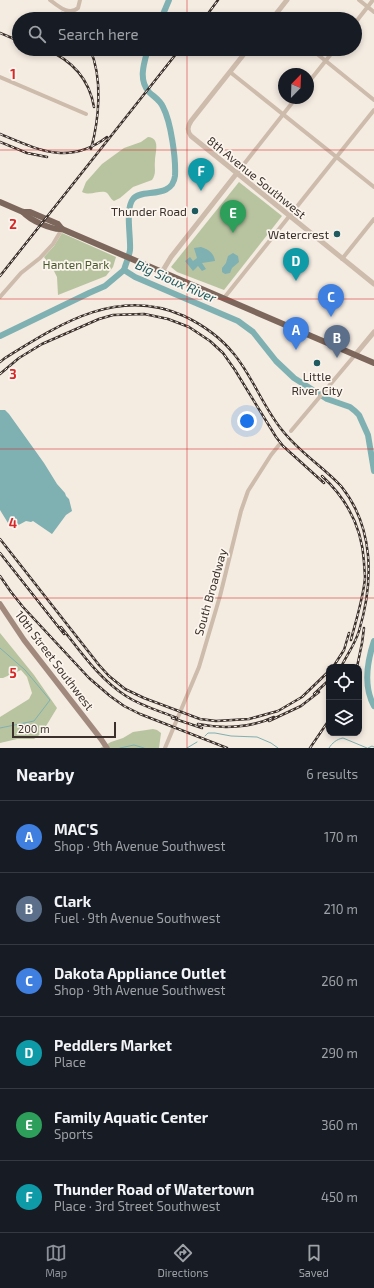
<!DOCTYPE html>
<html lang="en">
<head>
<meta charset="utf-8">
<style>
  body { margin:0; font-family:"Exo 2",sans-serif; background:#242831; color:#f1f3f6 }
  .controls { position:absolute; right:12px; bottom:12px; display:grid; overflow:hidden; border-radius:8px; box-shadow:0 2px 6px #0003 }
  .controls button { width:36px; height:36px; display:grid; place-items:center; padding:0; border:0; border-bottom:1px solid #363941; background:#171b24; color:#f1f3f6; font:20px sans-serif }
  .compass { position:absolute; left:278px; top:68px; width:36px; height:36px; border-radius:50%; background:#171b24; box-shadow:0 2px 6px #0003; rotate:23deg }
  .scale { position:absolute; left:12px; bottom:10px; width:104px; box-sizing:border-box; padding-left:4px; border:2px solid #3b302b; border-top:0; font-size:11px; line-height:14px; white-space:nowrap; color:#3b302b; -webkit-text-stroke:3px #fbf5ee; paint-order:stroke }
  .you { position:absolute; left:247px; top:421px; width:14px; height:14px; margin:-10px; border:3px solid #fff; border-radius:50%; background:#1a73e8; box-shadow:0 0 0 6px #1a73e833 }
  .badge { display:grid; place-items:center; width:26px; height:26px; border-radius:50%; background:#8c9099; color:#fff; font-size:13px; font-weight:700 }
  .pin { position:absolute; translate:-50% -33px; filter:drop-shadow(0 1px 2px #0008) }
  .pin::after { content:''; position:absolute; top:21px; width:14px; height:12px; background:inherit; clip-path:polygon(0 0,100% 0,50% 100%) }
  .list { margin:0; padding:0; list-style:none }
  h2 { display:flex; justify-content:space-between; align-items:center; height:52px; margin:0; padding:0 16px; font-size:17px }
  h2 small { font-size:13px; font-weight:400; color:#9ea1a6 }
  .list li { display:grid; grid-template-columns:26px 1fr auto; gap:12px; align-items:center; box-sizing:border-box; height:72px; padding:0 16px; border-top:1px solid #363941 }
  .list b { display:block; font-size:15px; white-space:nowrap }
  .list p { margin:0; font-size:13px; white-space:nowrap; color:#9ea1a6 }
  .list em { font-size:13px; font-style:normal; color:#9ea1a6 }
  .icon { flex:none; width:22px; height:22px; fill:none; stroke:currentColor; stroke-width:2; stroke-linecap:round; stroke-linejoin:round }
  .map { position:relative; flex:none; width:374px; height:748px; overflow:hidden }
  .search { position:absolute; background:#171b24; box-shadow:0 2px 6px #0003; left:12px; right:12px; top:12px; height:44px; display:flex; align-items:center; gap:10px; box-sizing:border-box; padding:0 14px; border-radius:22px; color:#9ea1a6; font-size:15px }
  .sheet { height:484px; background:#171b24 }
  nav { display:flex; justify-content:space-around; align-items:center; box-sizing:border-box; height:56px; border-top:1px solid #363941; background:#171b24; font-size:11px; color:#9ea1a6 }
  nav a { display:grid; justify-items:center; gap:2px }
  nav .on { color:#8c9099 }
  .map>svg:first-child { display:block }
  .green { fill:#b8c4a0 }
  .water { fill:#7fb0b2 }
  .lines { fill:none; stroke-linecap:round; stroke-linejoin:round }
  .stream { stroke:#7fb0b2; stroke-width:1 }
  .river { stroke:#7fb0b2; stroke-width:6 }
  .minor { stroke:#cdbbac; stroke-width:4 }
  .tertiary { stroke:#cdbbac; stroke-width:5 }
  .secondary { stroke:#a18a7d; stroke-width:5.5 }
  .primary { stroke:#7d675c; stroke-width:6 }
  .rail-casing { stroke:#3b302b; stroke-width:2.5 }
  .rail { stroke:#fbf5ee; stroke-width:1; stroke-dasharray:3; stroke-linecap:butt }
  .grid { fill:none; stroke:#d62828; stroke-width:1; stroke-opacity:0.55 }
  .poi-dot { fill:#1f5a5e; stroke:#fbf5ee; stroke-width:1.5 }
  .labels { text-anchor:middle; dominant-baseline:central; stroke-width:3.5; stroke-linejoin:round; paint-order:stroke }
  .street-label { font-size:12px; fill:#3b302b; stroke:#fbf5ee }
  .poi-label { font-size:12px; fill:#3b302b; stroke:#fbf5ee; text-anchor:end }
  .park-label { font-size:12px; fill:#4a5a2e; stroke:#fbf5ee }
  .water-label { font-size:13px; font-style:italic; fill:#1f5a5e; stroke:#fbf5ee }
  .grid-label { font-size:13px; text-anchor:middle; font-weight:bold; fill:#d62828; stroke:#fbf5ee; stroke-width:3.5; stroke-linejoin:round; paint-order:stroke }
</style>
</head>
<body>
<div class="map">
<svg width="374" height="748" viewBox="0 0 374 748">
  <rect width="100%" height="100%" fill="#f4ebe1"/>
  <g class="green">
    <path d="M 148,137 C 161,138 155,153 155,161 C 154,168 157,173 152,180 L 133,187 L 120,198 L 114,201 C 110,199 109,193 105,192 C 97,191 90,196 82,192 L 86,182 L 102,164 L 124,148 L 141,142 Z"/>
    <path d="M 239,182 L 282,216 L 224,290 L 177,272 L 171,267 Z"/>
    <path d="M 62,233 L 116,257 L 113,267 L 106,276 L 58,295 L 57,277 L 54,271 L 44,257 L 54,246 Z"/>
    <path d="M 0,633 L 34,675 L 57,708 L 43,731 L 37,737 L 34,739 L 17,739 L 0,743 L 0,717 L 29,699 L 32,693 L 27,677 L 21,670 L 3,678 L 0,678 Z"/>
    <path d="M 153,729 L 157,730 L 161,733 L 159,748 L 100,748 L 111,742 L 123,738 L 133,732 Z"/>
  </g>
  <g class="water">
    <path d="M 201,247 C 208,249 214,253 215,261 L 202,263 L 206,269 L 202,271 L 198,266 L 193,271 L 185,261 L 190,257 L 193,261 L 197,258 L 194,248 Z"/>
    <path d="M 233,253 L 238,256 L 239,262 L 232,268 L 230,273 L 225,274 L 222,272 L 222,268 L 226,263 L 228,256 Z"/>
    <path d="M 0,410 L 5,410 L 9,414 L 44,463 L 57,484 L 65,493 L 66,496 L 69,499 L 72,511 L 66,515 L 52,534 L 33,521 L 31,522 L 26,521 L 13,528 L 8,523 L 0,510 Z"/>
  </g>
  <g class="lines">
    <g class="stream">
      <path d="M 0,648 L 25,670 L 50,700 L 34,721 L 0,728"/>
      <path d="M 205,736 L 208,733 L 215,733 L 231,736 L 257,737 L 271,743 L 278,748"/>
      <path d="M 120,748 L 134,745 L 144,748"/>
      <path d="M 187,748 L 197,742"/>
      <path d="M 329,748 C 332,743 337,739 343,738 L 367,748"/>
      <path d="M 368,748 L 372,746 L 374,747"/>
    </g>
    <g class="river">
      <path d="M 161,19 L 169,0"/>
      <path d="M 124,270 L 135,277 L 238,321 L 253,332 L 276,361 L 294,378 L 327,399 L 350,407 L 355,411 L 359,415 L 368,435 L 374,471"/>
      <path d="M 124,270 C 126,263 129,257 130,250 C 131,237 125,209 133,199 C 141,188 172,200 175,176 C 176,159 171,122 163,107 C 160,100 154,97 149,92 C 138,80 144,63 148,49"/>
      <path d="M 0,336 L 89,293 L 105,286 L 124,270"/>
      <path d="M 374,641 C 367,662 363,686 374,706"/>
    </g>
    <g class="minor">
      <path d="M 50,0 C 58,6 69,16 78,8 L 80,0"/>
      <path d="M 359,0 L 374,12"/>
      <path d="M 355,23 L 373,0"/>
      <path d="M 311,49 L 374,100"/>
      <path d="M 230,72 L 374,187"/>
      <path d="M 0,77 L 86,114"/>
      <path d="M 308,83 L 335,49"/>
      <path d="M 237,173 L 296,98"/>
      <path d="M 342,259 L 374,219"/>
      <path d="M 0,297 L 21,273 L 40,258 L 53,244 L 62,229"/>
      <path d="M 224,298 L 374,110"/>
      <path d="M 291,431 L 355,355"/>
      <path d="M 165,748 L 199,667 L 220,596 L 241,511 L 248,491 L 271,455 L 279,445"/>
    </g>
    <g class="tertiary">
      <path d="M 272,19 L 287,0"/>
      <path d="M 248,49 L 191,121 C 187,127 187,131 191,136 L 374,284"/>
      <path d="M 162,272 L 171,257 L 237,173"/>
      <path d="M 355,355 L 374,332"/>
    </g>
    <path class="secondary" d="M 0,604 L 24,640 L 101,739 L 107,748"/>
    <g class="primary">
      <path d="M 0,202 L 23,212 L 30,212 L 58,224 L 62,229 L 374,363"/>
      <path d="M 23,212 C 30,220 51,230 62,229"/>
    </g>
    <defs>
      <g id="rail">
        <path d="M 62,13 L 71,19"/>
        <path d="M 204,19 L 218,0"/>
        <path d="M 0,33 L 19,41"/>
        <path d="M 45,49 C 72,60 89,78 94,107"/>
        <path d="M 90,49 C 103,78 99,120 91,149"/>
        <path d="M 0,134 C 39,150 69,166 107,137"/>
        <path d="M 0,142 L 27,153 L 47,157"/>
        <path d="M 0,276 L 180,49"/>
        <path d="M 0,362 L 5,358 C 60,324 118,286 184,316 C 203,325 221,338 234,354 C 253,377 263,407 282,430 C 299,452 322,466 341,486 C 374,527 374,581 359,631 C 355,644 347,655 341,667"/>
        <path d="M 0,374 L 19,358 L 42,344 L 99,319 L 113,315 L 144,314 L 154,316 L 168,319 L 189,327 L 210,341 L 223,353 L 235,370 L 276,437 L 283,446 L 324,483"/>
        <path d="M 322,476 C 347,499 362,529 364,562 C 364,567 365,573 365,578 C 363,599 356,620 351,640"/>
        <path d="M 0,539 L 99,665 L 109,676 L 125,689 L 144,698 L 200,719 L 216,721 L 249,719 L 278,711 L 302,697 L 329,671"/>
        <path d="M 0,553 L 64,634"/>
        <path d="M 0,576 L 11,592 L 23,607 L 89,678 L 110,696 L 124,706 L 140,714 L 227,748"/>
        <path d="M 61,627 C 81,652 99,679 126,696 C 141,706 160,711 177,718"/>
        <path d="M 333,667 L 344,650 L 349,633"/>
        <path d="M 357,667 L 362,643 L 364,628"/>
        <path d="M 314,694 L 329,680"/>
        <path d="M 172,718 L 202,728"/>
        <path d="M 269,721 L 301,706 L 319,692"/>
        <path d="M 198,724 C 222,729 251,728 274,717"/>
        <path d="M 310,748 L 329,720"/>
      </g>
    </defs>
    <use href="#rail" class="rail-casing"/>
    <use href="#rail" class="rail"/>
  </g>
  <path class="grid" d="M 187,0 L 187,19M 187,49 L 187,748M 0,150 L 374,150M 0,299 L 374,299M 0,449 L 374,449M 0,598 L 374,598"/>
  <g class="poi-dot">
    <circle cx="195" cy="211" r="4"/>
    <circle cx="337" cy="234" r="4"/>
    <circle cx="317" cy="363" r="4"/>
  </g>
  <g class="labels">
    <g class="street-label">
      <text transform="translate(257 177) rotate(39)">8th Avenue Southwest</text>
      <text transform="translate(210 592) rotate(-74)">South Broadway</text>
      <text transform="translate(55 660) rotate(53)">10th Street Southwest</text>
    </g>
    <g class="poi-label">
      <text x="187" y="211">Thunder Road</text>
      <text x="329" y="234">Watercrest</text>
      <text x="317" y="376" text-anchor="middle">Little<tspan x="317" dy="14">River City</tspan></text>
    </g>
    <g class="park-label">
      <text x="76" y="264">Hanten Park</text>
    </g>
    <g class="water-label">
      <text transform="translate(176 281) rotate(24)">Big Sioux River</text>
    </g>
  </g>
  <g class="grid-label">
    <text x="13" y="79">1</text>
    <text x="13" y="229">2</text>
    <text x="13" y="379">3</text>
    <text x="13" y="528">4</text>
    <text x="13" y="678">5</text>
  </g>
</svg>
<div class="controls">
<button><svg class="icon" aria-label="locate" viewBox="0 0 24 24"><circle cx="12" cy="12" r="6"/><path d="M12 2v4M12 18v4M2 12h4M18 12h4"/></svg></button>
<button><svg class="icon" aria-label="layers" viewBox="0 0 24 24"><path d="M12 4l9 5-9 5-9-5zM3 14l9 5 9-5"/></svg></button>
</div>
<svg class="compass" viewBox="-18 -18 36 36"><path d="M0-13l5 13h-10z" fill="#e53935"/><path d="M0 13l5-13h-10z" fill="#9ea1a6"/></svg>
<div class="scale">200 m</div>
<div class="you"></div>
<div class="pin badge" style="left:296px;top:350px;background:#3f7fe0">A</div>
<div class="pin badge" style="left:337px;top:358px;background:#5c6f8a">B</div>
<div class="pin badge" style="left:331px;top:317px;background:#3f7fe0">C</div>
<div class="pin badge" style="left:296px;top:281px;background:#0f9aa8">D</div>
<div class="pin badge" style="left:233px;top:233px;background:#2e9e5b">E</div>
<div class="pin badge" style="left:201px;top:191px;background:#0f9aa8">F</div>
<div class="search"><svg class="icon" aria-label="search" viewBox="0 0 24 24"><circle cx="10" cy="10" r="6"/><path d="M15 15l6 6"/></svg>Search here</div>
</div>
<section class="sheet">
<h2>Nearby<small>6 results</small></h2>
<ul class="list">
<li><span class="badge" style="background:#3f7fe0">A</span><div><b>MAC'S</b><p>Shop · 9th Avenue Southwest</p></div><em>170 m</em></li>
<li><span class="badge" style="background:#5c6f8a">B</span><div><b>Clark</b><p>Fuel · 9th Avenue Southwest</p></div><em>210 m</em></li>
<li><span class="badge" style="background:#3f7fe0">C</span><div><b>Dakota Appliance Outlet</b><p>Shop · 9th Avenue Southwest</p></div><em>260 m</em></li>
<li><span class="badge" style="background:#0f9aa8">D</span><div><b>Peddlers Market</b><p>Place</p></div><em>290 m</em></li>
<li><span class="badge" style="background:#2e9e5b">E</span><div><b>Family Aquatic Center</b><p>Sports</p></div><em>360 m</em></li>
<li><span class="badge" style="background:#0f9aa8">F</span><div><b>Thunder Road of Watertown</b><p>Place · 3rd Street Southwest</p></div><em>450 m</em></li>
</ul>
</section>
<nav>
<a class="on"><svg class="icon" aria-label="map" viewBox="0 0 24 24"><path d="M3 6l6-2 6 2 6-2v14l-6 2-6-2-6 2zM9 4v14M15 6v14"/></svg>Map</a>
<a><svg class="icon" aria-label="directions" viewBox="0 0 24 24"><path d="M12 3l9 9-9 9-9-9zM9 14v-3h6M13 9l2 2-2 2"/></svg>Directions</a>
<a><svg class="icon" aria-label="saved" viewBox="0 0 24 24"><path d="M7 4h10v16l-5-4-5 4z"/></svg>Saved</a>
</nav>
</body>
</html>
